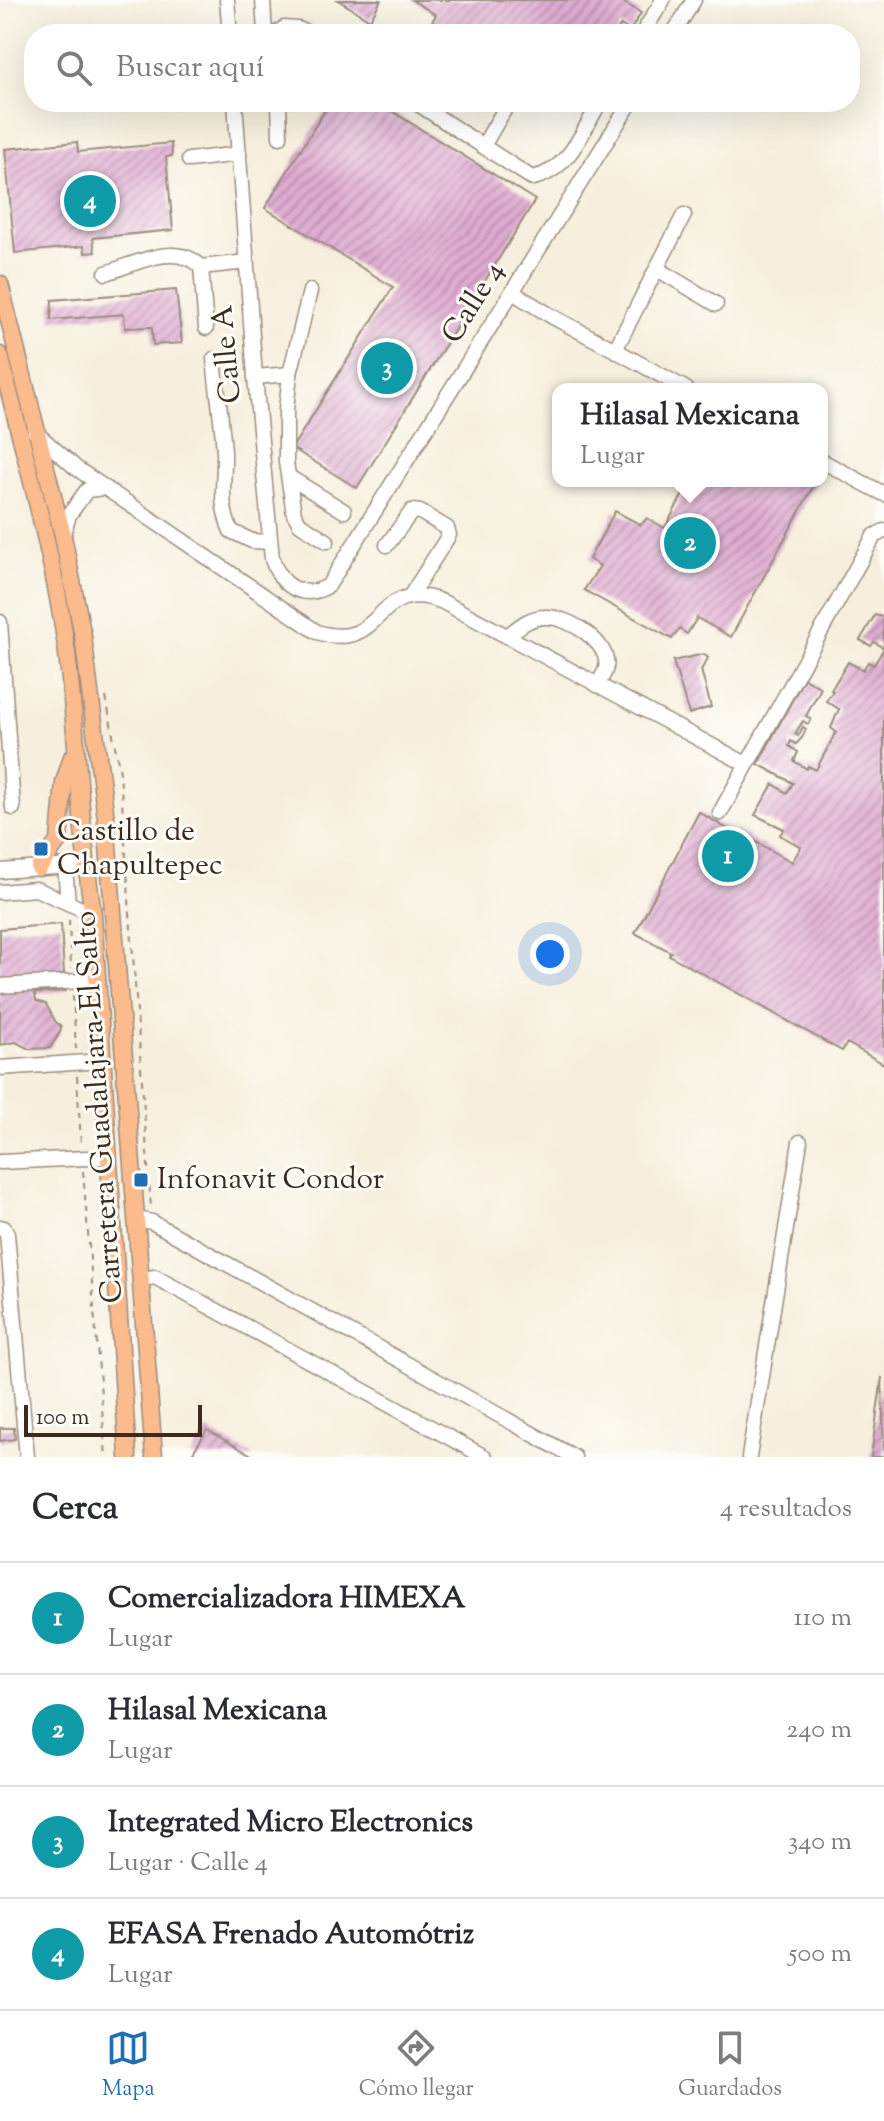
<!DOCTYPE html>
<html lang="es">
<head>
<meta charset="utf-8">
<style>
  body { margin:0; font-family:"Sorts Mill Goudy",serif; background:#f2f2f3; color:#2b2b33 }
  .scale { position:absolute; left:24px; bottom:20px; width:178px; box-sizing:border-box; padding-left:8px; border:4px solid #3b2a1e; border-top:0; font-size:22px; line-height:28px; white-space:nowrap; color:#3b2a1e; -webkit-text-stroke:6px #fdfcf7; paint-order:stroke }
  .you { position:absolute; left:550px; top:954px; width:28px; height:28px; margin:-20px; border:6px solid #fff; border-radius:50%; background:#1a73e8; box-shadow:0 0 0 12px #1a73e833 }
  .badge { display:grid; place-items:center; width:52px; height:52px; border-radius:50%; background:#1f6fb2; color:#fff; font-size:26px; font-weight:700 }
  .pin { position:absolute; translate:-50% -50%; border:4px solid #fff; box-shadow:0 2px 8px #0006 }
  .popup { position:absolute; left:552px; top:383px; width:276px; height:104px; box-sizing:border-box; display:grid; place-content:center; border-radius:16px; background:#fff; filter:drop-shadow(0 2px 6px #0005); font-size:26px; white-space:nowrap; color:#7c7c81 }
  .popup b { font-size:30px; color:#2b2b33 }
  .popup::after { content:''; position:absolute; left:50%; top:100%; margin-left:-16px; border:16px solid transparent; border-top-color:#fff }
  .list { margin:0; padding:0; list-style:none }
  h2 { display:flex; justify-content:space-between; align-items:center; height:104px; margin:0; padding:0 32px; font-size:34px }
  h2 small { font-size:26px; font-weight:400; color:#7c7c81 }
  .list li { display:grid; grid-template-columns:52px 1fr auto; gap:24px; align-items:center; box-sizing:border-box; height:112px; padding:0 32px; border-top:2px solid #e1e1e2 }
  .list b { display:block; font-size:30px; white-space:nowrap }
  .list p { margin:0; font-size:26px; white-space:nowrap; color:#7c7c81 }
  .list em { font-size:26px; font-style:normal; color:#7c7c81 }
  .icon { flex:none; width:44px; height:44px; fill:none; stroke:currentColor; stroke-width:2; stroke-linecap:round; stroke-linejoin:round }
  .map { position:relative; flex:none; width:884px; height:1457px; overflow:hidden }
  .search { position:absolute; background:#fff; box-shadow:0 8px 32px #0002; left:24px; right:24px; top:24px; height:88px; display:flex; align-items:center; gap:20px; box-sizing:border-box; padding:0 28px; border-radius:32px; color:#7c7c81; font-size:30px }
  .sheet { height:552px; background:#fff }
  nav { display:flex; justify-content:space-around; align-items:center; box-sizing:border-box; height:112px; border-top:2px solid #e1e1e2; background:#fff; font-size:22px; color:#7c7c81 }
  nav a { display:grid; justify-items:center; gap:4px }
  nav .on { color:#1f6fb2 }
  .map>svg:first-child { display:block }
  .building { fill:url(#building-hatch) }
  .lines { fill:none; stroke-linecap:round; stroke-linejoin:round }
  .minor-casing { stroke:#998c7e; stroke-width:17 }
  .major-casing { stroke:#998c7e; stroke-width:19 }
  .path { stroke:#998c7e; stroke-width:2; stroke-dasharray:6 6; stroke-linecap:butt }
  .minor { stroke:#fff; stroke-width:14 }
  .major { stroke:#fbbb8d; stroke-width:16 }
  .poi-dot { fill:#1f6fb2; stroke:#fdfcf7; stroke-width:3 }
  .labels { text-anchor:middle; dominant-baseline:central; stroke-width:6; stroke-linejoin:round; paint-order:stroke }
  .street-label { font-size:30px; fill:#3b2a1e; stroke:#fdfcf7 }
  .poi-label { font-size:30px; fill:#3b2a1e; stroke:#fdfcf7; text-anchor:start }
</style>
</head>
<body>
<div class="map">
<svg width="884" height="1457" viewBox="0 0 884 1457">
  <defs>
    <pattern id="building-hatch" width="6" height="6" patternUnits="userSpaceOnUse" patternTransform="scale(2)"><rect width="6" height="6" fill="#dfabd2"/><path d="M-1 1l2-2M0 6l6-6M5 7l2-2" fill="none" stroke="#b68baa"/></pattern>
  </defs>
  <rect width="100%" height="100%" fill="#fdfcf7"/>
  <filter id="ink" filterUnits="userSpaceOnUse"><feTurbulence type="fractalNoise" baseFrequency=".0125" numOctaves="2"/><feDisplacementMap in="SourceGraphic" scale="16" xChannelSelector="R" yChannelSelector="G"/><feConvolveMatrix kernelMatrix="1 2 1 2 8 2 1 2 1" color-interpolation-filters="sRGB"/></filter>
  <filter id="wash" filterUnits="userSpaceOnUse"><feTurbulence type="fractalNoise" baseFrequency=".006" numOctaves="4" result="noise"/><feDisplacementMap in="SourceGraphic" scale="32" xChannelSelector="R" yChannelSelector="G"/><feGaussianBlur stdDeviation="1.8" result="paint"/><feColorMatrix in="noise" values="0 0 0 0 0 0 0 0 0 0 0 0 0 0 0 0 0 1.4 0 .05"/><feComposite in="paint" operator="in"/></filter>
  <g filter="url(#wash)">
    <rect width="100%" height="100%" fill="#f7efdd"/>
    <g id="blocks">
      <g class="building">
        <path d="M 338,0 L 381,0 L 370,20 Z"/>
        <path d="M 412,0 L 620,0 L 641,13 L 630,31 L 621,25 L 615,34 L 448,34 L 431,23 L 436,15 Z"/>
        <path d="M 330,102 L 377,102 L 535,200 L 357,488 L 292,448 L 393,287 L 265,208 Z"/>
        <path d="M 77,142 L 78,152 L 171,143 L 172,156 L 166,157 L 173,230 L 93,238 L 95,252 L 85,253 L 84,246 L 15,253 L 5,149 Z"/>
        <path d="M 176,290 L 182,343 L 153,345 L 152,327 L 125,328 L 124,314 L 51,320 L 52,300 Z"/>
        <path d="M 690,481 L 816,481 L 731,637 L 697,618 L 687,634 L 680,629 L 672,639 L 584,590 L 600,566 L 589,559 L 615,511 L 641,525 L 647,518 L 665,528 Z"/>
        <path d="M 875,615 L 883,617 L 884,648 L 874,642 L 871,646 L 860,640 Z"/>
        <path d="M 884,648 L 884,1064 L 847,1043 L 842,1051 L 669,955 L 671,952 L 635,933 L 699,812 L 734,833 L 738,832 L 792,862 L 801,847 L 780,835 L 784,829 L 755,815 L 773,784 L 787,793 L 793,783 L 758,764 L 804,678 L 821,688 L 806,716 L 811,719 L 808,724 L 803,721 L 795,734 L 798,736 L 803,727 L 806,729 L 802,738 L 796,744 L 791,741 L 789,746 L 798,752 L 794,761 L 807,769 L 808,766 L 816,770 L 836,732 L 831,728 L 839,709 L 826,701 L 833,691 L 831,690 L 848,662 L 863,670 L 868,662 L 874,665 Z"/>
        <path d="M 704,654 L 708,658 L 701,670 L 711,707 L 689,714 L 673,661 Z"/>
        <path d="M 61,924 L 65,991 L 35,993 L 36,1001 L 46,1004 L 55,1021 L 61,1027 L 60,1032 L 50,1048 L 29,1049 L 16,1042 L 0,1045 L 0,929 Z"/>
        <path d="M 882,1377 L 884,1457 L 871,1457 Z"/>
        <path d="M 0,1428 L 14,1428 L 15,1439 L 0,1441 Z"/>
        <path d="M 207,1430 L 255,1457 L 190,1457 Z"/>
      </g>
    </g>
  </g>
  <g filter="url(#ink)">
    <use href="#blocks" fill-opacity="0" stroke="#998c7e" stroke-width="2"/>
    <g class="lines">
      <defs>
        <g id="minor">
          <path d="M 227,0 L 230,34"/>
          <path d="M 263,0 L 265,34"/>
          <path d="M 276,34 L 284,28 L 298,29 L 311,34"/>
          <path d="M 642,34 L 663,0"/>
          <path d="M 673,34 L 694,0"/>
          <path d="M 235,102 L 255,377 L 272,559 C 280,585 302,601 328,586 L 631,102"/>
          <path d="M 279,102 L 280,137"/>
          <path d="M 415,102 L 532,178 C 568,172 583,131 600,102"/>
          <path d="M 483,146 L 509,102"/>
          <path d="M 189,160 L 239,154"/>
          <path d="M 657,269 L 716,304"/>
          <path d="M 106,273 C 135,264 177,241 201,267"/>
          <path d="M 512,292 L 553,317 L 615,350 L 684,215"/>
          <path d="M 206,328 L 201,267 L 247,262"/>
          <path d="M 615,350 L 686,389"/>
          <path d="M 214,359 C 217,390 222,421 224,452 C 225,483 218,501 231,531 L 252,541 L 270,542"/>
          <path d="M 290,374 L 310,291"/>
          <path d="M 255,377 L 290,374 L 286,410 L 286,462 L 294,514 L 300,524 L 327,541"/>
          <path d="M 35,432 L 76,468 L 317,632 C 387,654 372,575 443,602 L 746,764"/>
          <path d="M 822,461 L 884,494"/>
          <path d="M 289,477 L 344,511"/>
          <path d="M 63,536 L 69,515 L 87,490 L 104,488"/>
          <path d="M 387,545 L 412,511 L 420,512 L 447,528 L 449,535 L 411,595"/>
          <path d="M 0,622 L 13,808"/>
          <path d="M 507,636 C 519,627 529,617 545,617 C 567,616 611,642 606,668 C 605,673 600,680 597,685"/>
          <path d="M 720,813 L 874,536 L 884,531"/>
          <path d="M 65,867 L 68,903"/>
          <path d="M 0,871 L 85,865"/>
          <path d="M 0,892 L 36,889 L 93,914"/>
          <path d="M 0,986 L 97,980"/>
          <path d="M 0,1068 L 102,1061"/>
          <path d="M 0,1162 L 109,1157"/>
          <path d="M 136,1219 L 152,1222 L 574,1457"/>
          <path d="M 0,1227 L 4,1228 L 7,1234 L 27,1457"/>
          <path d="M 141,1279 L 155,1277 L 485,1457"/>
          <path d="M 749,1457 L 800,1142"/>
        </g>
        <g id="major">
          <path d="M 0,284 L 63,536 L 83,636 L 106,819 L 154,1457"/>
          <path d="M 0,355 C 23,451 52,548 66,646 C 78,735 79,825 93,914 L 128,1457"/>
          <path d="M 39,868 L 59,840 L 64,782 L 72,757"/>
        </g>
      </defs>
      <use href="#minor" class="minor-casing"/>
      <use href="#major" class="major-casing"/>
      <g class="path">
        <path d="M 106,697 L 120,773 L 151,1208"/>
        <path d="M 69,920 L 71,969"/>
        <path d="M 73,996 L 76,1049"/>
        <path d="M 77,1076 L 81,1145"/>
        <path d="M 83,1171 L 106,1457"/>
      </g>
      <use href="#minor" class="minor"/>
      <use href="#major" class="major"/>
    </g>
  </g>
  <g class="poi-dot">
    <rect x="33" y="841" width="16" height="16" rx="4"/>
    <rect x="133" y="1172" width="16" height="16" rx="4"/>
  </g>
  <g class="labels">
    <g class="street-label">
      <text transform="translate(474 303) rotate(-58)">Calle 4</text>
      <text transform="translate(228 354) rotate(-95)">Calle A</text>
      <text transform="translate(100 1107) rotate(-94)">Carretera Guadalajara-El Salto</text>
    </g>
    <g class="poi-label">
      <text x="57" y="832">Castillo de<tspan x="57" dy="34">Chapultepec</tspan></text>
      <text x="157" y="1180">Infonavit Condor</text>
    </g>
  </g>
</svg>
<div class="scale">100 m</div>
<div class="you"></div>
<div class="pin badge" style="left:728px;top:856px;background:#0f9aa8">1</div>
<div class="pin badge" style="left:690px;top:543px;background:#0f9aa8">2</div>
<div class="popup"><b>Hilasal Mexicana</b>Lugar</div>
<div class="pin badge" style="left:387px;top:368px;background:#0f9aa8">3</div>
<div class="pin badge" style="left:90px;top:201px;background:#0f9aa8">4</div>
<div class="search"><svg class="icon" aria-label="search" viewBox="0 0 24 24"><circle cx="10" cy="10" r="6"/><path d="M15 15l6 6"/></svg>Buscar aquí</div>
</div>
<section class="sheet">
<h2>Cerca<small>4 resultados</small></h2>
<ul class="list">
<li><span class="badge" style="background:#0f9aa8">1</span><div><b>Comercializadora HIMEXA</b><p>Lugar</p></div><em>110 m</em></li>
<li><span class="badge" style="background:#0f9aa8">2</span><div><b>Hilasal Mexicana</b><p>Lugar</p></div><em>240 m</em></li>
<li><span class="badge" style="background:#0f9aa8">3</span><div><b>Integrated Micro Electronics</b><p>Lugar · Calle 4</p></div><em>340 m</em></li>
<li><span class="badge" style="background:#0f9aa8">4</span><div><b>EFASA Frenado Automótriz</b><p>Lugar</p></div><em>500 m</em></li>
</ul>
</section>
<nav>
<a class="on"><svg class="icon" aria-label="map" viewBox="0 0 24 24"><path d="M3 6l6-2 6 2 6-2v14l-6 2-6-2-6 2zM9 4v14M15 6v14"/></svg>Mapa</a>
<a><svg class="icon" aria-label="directions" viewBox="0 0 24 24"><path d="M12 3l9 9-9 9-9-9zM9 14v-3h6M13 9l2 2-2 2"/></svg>Cómo llegar</a>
<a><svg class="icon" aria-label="saved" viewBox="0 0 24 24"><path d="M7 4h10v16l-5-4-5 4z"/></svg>Guardados</a>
</nav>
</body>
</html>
